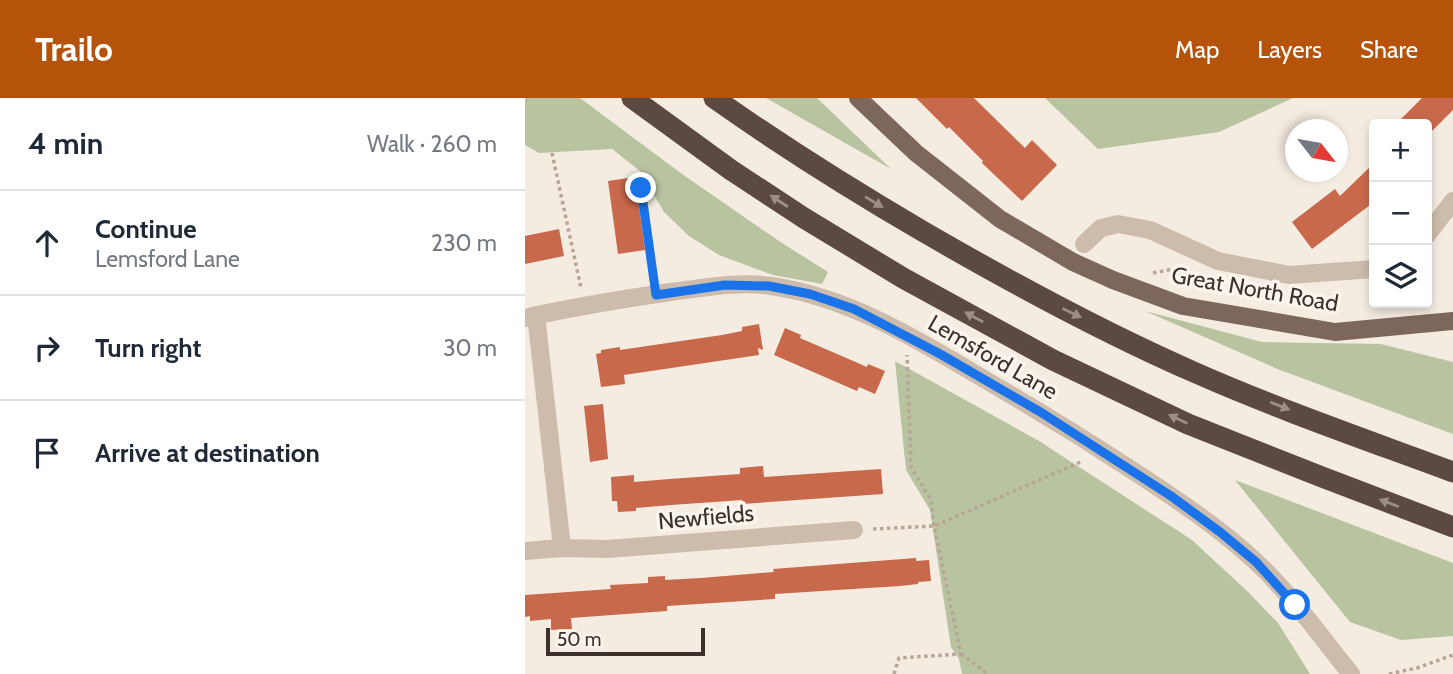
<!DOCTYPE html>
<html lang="en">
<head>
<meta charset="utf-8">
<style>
  body { margin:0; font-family:Cabin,sans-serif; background:#f2f2f3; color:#1f2937 }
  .controls { position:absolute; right:21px; top:21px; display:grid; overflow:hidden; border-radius:7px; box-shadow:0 4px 10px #0003 }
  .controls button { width:63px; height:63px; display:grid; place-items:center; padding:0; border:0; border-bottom:2px solid #e0e1e3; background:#fff; color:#1f2937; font:35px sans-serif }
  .compass { position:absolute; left:760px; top:21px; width:63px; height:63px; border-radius:50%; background:#fff; box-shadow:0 4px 10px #0003; rotate:121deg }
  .scale { position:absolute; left:21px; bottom:18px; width:159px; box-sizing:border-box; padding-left:7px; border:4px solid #3b302b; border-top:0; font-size:19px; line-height:24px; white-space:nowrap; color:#3b302b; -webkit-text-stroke:5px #fbf5ee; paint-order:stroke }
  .stop { position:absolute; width:21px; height:21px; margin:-16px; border:5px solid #1a73e8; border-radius:50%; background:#fff }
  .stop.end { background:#1a73e8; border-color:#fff; box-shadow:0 2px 7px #0008 }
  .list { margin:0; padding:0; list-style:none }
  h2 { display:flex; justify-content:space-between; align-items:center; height:91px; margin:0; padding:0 28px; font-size:30px }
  h2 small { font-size:23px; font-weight:400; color:#747a83 }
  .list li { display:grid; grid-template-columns:46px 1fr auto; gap:21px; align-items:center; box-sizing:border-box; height:105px; padding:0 28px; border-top:2px solid #e0e1e3 }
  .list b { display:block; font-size:26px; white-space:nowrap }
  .list p { margin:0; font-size:23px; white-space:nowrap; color:#747a83 }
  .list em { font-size:23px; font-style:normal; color:#747a83 }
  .icon { flex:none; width:38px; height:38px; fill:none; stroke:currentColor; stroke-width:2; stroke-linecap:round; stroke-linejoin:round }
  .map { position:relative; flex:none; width:928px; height:576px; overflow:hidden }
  header { display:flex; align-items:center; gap:42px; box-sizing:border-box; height:98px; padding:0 35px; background:#b45309; color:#fff }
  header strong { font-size:33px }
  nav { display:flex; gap:38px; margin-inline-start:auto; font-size:24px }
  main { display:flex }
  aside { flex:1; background:#fff }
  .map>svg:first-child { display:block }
  .green { fill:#b8c4a0 }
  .building { fill:#c8694b }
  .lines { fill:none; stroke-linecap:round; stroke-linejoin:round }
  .path { stroke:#b9a596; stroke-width:3.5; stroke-dasharray:3.5 3.5; stroke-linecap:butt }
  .minor { stroke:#cdbbac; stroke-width:18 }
  .major { stroke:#7d675c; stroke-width:18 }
  .highway { stroke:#5c4a42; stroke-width:21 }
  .oneway { fill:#9c8e87 }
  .route { stroke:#1a73e8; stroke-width:9 }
  .labels { text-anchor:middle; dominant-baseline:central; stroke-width:7; stroke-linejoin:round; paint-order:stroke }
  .street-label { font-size:23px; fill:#3b302b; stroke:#fbf5ee }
</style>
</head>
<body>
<header>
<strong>Trailo</strong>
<nav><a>Map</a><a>Layers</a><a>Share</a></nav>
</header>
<main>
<aside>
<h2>4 min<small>Walk · 260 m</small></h2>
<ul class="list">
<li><svg class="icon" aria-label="ahead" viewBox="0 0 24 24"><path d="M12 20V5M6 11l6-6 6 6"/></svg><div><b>Continue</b><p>Lemsford Lane</p></div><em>230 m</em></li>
<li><svg class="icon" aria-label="right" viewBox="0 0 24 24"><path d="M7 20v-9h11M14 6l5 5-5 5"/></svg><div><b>Turn right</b></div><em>30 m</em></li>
<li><svg class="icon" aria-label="arrive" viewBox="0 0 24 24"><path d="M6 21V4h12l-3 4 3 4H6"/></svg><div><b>Arrive at destination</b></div></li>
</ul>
</aside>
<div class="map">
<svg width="928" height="576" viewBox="0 0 928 576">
  <rect width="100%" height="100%" fill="#f4ebe1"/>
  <g class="green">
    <path d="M 0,0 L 55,0 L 157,76 L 254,143 L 303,174 L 297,186 L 248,177 L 194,157 L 164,138 L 139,114 L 115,73 L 87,51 L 14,55 L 0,47 Z"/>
    <path d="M 241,0 L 292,0 L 366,71 Z"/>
    <path d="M 520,0 L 768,0 L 694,34 L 573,51 Z"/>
    <path d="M 620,213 L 737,244 L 856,246 L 928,264 L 928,336 L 755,272 Z"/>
    <path d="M 370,263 L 514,343 L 667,442 L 721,492 L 753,525 L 785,576 L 437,576 L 434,561 L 426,549 L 405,412 L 381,372 Z"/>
    <path d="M 710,382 L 928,465 L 928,538 L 876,542 L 825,524 Z"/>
  </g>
  <g class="building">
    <path d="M 391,0 L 449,0 L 500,50 L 507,42 L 532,67 L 497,103 L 457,65 L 458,63 L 424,29 L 422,31 Z"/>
    <path d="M 897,0 L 928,0 L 928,12 L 902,38 L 902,26 L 871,26 Z"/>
    <path d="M 849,65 L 849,104 L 787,151 L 767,124 L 810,91 L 815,98 Z"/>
    <path d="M 110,79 L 120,152 L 93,156 L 83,83 Z"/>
    <path d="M 34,131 L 39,158 L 0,166 L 0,138 Z"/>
    <path d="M 234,226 L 238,252 L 233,250 L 234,257 L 99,277 L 100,286 L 76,289 L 71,256 L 76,255 L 76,252 L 95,249 L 95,252 L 197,237 L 217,233 L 217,229 Z"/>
    <path d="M 260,230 L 276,237 L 275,240 L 342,269 L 343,266 L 360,273 L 350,296 L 334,289 L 332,293 L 249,257 Z"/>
    <path d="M 78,306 L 83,361 L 65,364 L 59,308 Z"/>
    <path d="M 238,368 L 239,379 L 356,371 L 358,396 L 217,406 L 217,402 L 146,407 L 111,410 L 111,413 L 93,414 L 92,403 L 87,403 L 86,379 L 109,377 L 109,384 L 144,381 L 215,376 L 215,370 Z"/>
    <path d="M 391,460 L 391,463 L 404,462 L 406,483 L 393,484 L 393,486 L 375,488 L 250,496 L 250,501 L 142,508 L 142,513 L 46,520 L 47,531 L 26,532 L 26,521 L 5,523 L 5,518 L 0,519 L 0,497 L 86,491 L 85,487 L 123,485 L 123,479 L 140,478 L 140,482 L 176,480 L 249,474 L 248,471 Z"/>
  </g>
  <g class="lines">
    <g class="path">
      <path d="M 27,55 L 56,190"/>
      <path d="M 116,90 L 128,177"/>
      <path d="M 628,175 L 658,169"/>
      <path d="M 348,431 L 409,428 L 558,363"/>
      <path d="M 436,556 L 463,576"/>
      <path d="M 369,576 L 374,560 L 436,556 L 409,428 L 406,402 L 386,369 L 382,257"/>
      <path d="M 864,576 L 892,570 L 928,557"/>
    </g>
    <g class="minor">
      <path d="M 902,137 L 928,103"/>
      <path d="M 559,146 L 576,130 L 593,126 L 625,132 L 693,163 L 764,177 L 849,171"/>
      <path d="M 11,217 L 37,450"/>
      <path d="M 0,220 C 48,209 97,201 146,194 C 179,190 213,183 246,188 C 332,200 407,251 481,294 C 527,321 572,349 616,378 C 655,404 696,431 730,463 C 765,495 796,539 826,576"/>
      <path d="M 0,453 L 37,450 L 82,451 L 329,432"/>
    </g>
    <path class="major" d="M 333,0 L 391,55 L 475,121 L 548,164 L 588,182 L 658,208 L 810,234 L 928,223"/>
    <g class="highway">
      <path d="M 107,0 L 206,72 L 279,120 L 378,180 L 528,262 L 663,326 L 797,379 L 928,429"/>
      <path d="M 189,0 C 257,48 327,92 399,134 C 487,185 577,234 671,275 C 755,312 842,342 928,374"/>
    </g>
  </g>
  <defs><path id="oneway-solid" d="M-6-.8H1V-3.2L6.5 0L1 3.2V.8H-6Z" transform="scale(1.75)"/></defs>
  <g class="oneway">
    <use href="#oneway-solid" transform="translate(254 103) rotate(-147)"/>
    <use href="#oneway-solid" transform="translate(349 104) rotate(31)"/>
    <use href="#oneway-solid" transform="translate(547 215) rotate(26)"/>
    <use href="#oneway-solid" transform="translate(449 219) rotate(-151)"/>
    <use href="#oneway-solid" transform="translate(755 308) rotate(22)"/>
    <use href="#oneway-solid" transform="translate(653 321) rotate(-155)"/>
    <use href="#oneway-solid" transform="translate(864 405) rotate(-159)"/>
  </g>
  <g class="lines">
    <path class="route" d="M 116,90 L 131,197 L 200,187 L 244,188 L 285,196 L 329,211 L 417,257 L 517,315 L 646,398 L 695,434 L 731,464 L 770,507"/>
  </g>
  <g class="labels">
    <g class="street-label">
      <text transform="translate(730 191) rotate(10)">Great North Road</text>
      <text transform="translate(468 259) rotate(30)">Lemsford Lane</text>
      <text transform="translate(181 419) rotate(-5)">Newfields</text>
    </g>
  </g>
</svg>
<div class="controls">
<button>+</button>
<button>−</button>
<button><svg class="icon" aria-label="layers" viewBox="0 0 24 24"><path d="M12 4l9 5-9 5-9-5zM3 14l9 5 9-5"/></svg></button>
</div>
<svg class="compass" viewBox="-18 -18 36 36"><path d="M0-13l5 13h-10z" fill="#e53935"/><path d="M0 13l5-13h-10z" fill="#747a83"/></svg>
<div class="scale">50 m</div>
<div class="stop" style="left:770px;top:507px"></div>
<div class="stop end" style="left:116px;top:90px"></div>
</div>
</main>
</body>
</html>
